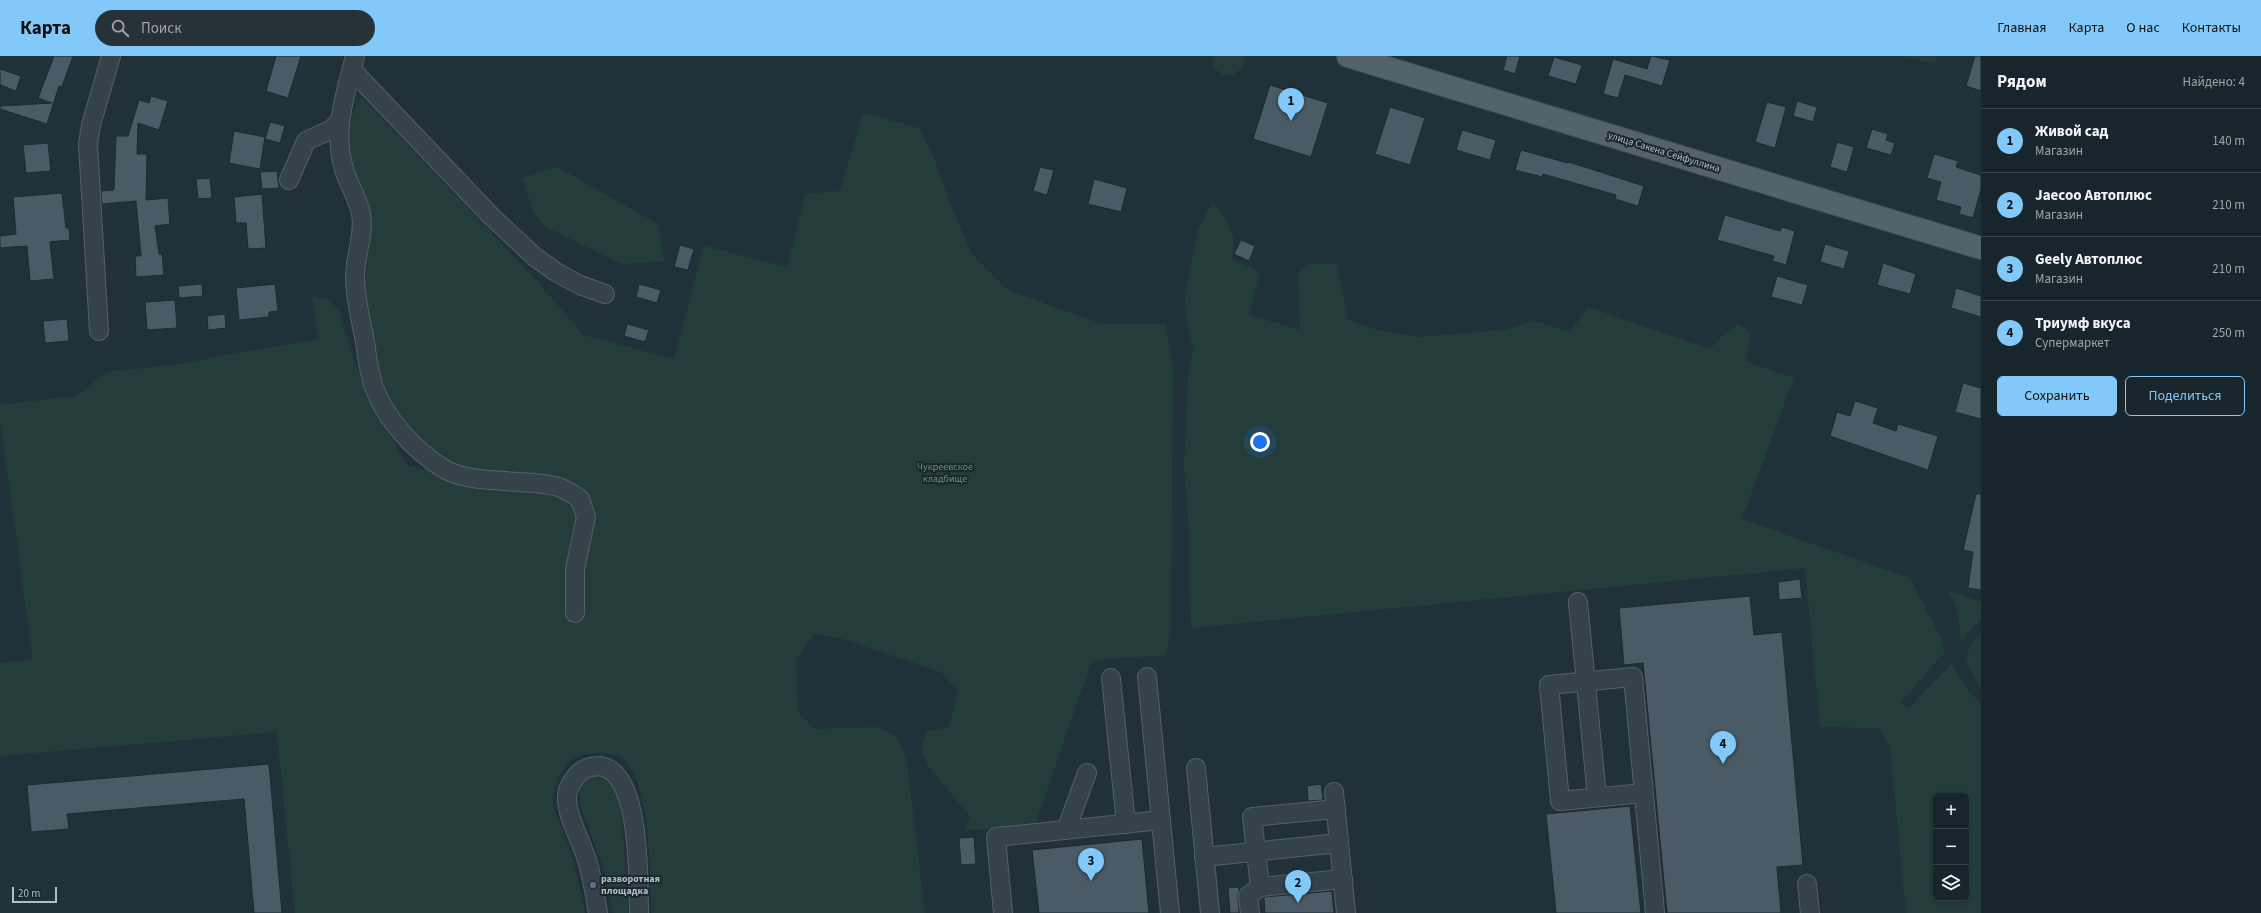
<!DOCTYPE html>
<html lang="ru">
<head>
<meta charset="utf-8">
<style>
  body { margin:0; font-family:"Source Sans 3",sans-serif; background:#263138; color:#f1f3f6 }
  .controls { position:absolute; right:12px; bottom:12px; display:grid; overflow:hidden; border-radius:6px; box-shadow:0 2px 6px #0003 }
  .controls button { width:36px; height:36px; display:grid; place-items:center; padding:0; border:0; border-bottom:1px solid #374248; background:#19252c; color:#f1f3f6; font:20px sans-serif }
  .scale { position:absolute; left:12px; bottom:10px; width:45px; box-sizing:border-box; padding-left:4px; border:2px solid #b0bdc6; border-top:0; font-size:11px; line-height:14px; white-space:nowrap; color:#b0bdc6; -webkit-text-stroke:3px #1a272f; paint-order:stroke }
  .you { position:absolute; left:1260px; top:386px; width:14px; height:14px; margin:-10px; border:3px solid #fff; border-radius:50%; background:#1a73e8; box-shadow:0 0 0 6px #1a73e833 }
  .badge { display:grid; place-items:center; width:26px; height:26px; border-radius:50%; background:#82c9f9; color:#111; font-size:13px; font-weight:700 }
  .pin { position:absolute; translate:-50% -33px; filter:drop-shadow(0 1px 2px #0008) }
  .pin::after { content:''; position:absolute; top:21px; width:14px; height:12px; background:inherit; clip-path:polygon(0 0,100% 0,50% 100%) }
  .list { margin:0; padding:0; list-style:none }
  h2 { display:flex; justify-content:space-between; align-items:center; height:52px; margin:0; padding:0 16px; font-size:17px }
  h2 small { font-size:13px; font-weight:400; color:#9fa5a9 }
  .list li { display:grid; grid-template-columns:26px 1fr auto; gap:12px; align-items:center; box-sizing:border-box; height:64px; padding:0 16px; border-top:1px solid #374248 }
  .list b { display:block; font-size:15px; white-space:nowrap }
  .list p { margin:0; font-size:13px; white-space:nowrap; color:#9fa5a9 }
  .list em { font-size:13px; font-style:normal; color:#9fa5a9 }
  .actions { display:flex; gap:8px; padding:12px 16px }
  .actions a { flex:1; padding:9px 0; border:1px solid #82c9f9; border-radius:6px; text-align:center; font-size:14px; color:#82c9f9 }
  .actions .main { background:#82c9f9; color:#111 }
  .icon { flex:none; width:22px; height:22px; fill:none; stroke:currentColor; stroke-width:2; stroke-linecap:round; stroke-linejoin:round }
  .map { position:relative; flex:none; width:1981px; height:857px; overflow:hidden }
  header { display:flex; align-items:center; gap:24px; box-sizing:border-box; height:56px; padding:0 20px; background:#82c9f9; color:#111 }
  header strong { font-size:19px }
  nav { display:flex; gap:22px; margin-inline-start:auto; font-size:14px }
  .search { width:280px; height:36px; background:#263138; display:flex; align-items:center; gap:10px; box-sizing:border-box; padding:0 14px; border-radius:22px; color:#9fa5a9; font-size:15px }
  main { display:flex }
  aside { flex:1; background:#19252c }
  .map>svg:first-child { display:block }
  .green { fill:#243d3a; fill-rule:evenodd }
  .building { fill:#4a5b65; stroke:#1c2931 }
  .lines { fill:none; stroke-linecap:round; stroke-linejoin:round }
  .minor-casing { stroke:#536068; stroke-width:20 }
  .major-casing { stroke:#414e56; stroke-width:24 }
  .minor { stroke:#35424a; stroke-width:18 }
  .major { stroke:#53626b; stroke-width:22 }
  .service-dot { fill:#5c6f8a; stroke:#1a272f; stroke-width:1.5 }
  .labels { text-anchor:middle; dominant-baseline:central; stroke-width:4; stroke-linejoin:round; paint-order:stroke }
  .street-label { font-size:10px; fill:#b0bdc6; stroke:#1a272f }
  .park-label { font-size:10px; fill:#669867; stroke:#1a272f }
  .poi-label { font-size:10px; font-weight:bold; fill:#b0bdc6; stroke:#1a272f; text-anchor:start }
</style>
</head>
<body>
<header>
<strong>Карта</strong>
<div class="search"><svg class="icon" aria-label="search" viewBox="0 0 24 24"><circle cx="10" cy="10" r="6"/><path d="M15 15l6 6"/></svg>Поиск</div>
<nav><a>Главная</a><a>Карта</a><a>О нас</a><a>Контакты</a></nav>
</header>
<main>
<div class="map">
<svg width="1981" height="857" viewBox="0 0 1981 857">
  <rect width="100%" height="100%" fill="#21313a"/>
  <g class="green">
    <path d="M 1213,0 L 1246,0 L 1242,12 L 1233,19 L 1223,19 L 1214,12 Z"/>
    <path d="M 1903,0 L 1937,0 L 1935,8 Z"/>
    <path d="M 363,42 L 538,226 L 583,279 L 674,303 L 704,190 L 787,211 L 805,138 L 840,135 L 863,57 L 919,72 L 934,102 L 951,150 L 972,198 L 1008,234 L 1102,268 L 1166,268 L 1173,312 L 1171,561 L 1167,599 L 1092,604 L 1035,769 L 965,774 L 970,760 L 928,710 L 921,693 L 927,676 L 948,671 L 954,654 L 958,634 L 941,616 L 840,582 L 814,578 L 796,603 L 798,656 L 815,673 L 877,671 L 896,680 L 906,700 L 925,857 L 652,857 C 650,825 651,716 620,701 C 604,693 588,698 572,701 L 557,723 L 552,747 L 574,805 L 585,857 L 295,857 L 277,676 L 0,700 L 0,607 L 33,604 L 0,363 L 0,349 L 76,340 L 108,316 L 173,309 L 318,283 L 312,240 L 327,243 L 341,257 L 344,273 L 366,339 L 408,410 L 424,414 L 434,398 L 393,351 L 379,316 L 364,231 L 371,173 L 366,145 L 353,123 L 348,78 L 356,45 Z"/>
    <path d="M 557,111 L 658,168 L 664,205 L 622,208 L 548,172 L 534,157 L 522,122 Z"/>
    <path d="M 1213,145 L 1226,164 L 1234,182 L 1232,203 L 1260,216 L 1249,259 L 1300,274 L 1298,218 L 1309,208 L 1337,208 L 1348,264 L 1380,275 L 1419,281 L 1505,274 L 1533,265 L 1570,276 L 1588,251 L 1710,293 L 1727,275 L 1739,268 L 1751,278 L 1745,305 L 1794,322 L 1742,463 L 1910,522 L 1941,582 L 1945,596 L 1900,647 L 1909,652 L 1952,607 L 1962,626 L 1981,649 L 1981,857 L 1906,857 L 1890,691 L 1878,672 L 1820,671 L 1805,512 L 1191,572 L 1189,475 L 1184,411 L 1188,321 L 1193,293 L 1186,261 L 1185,238 L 1198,174 ZM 1936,740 L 1966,740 L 1966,842 L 1936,842 Z"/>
    <path d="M 1947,534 L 1981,546 L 1981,563 L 1961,584 L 1957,552 Z"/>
    <path d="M 1981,578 L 1981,632 C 1966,608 1959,600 1981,578 Z"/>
    <path d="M 601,718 L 617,733 L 623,773 L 628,857 L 613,857 L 602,807 L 581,753 L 578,731 L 589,720 Z"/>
  </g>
  <g class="building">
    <path d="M 54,0 L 73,0 L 62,31 L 59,30 L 47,68 L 0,53 L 0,50 L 52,47 L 38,42 Z"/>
    <path d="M 276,0 L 301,0 L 288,42 L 266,35 Z"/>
    <path d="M 1507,0 L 1520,0 L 1515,18 L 1503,14 Z"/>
    <path d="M 1651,0 L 1670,4 L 1662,30 L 1625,19 L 1618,42 L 1603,38 L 1613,3 L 1647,13 Z"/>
    <path d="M 1975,0 L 1981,0 L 1981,35 L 1966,30 Z"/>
    <path d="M 1554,1 L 1582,9 L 1576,28 L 1548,20 Z"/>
    <path d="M 0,13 L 21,20 L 16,35 L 0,29 Z"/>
    <path d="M 1270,29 L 1328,47 L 1311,101 L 1253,83 Z"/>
    <path d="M 151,40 L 168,45 L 159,74 L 138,67 L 137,98 L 147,98 L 146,144 L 168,142 L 170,168 L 155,170 L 159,198 L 162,198 L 164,219 L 136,221 L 135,200 L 141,200 L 136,145 L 102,148 L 101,135 L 114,134 L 116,80 L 128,80 L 139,44 L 149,47 Z"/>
    <path d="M 1797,45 L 1817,51 L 1813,66 L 1793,60 Z"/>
    <path d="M 1767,46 L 1786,51 L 1775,92 L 1755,86 Z"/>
    <path d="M 1390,51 L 1425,62 L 1410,109 L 1375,98 Z"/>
    <path d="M 270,66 L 285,70 L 280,87 L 265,83 Z"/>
    <path d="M 1872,73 L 1888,78 L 1886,84 L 1895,87 L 1891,99 L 1866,92 Z"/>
    <path d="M 1462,74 L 1496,84 L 1490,104 L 1456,94 Z"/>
    <path d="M 234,75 L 265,81 L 260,113 L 229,107 Z"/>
    <path d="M 1837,86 L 1854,91 L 1847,116 L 1830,111 Z"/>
    <path d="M 48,87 L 51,115 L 26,117 L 23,89 Z"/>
    <path d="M 1521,94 L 1568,107 L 1569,106 L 1644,130 L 1638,150 L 1615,143 L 1616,139 L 1543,118 L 1542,121 L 1515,114 Z"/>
    <path d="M 1934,98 L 1958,105 L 1956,111 L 1981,119 L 1981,133 L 1973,162 L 1959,158 L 1961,151 L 1936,144 L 1941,126 L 1927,122 Z"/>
    <path d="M 1040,111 L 1054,114 L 1047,139 L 1033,135 Z"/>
    <path d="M 277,115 L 279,132 L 262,133 L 260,116 Z"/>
    <path d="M 210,122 L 212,142 L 198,143 L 196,123 Z"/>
    <path d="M 1094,123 L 1127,132 L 1121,156 L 1088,148 Z"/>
    <path d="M 62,137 L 66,172 L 69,172 L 70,184 L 50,186 L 54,223 L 30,225 L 27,190 L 0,192 L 0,180 L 16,178 L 13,141 Z"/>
    <path d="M 262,138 L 266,192 L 248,193 L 246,167 L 236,167 L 234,141 Z"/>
    <path d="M 1725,159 L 1780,175 L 1782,171 L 1795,175 L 1786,209 L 1772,205 L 1774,200 L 1717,184 Z"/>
    <path d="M 1241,184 L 1255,190 L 1249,205 L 1234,198 Z"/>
    <path d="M 1825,188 L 1849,195 L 1844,213 L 1820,206 Z"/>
    <path d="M 680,189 L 694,193 L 688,214 L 674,211 Z"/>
    <path d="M 1883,207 L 1916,218 L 1910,238 L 1877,229 Z"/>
    <path d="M 1777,220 L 1808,229 L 1802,249 L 1771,241 Z"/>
    <path d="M 202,228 L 203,240 L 179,242 L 178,230 Z"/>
    <path d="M 275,228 L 278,255 L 269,256 L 269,261 L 239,264 L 236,232 Z"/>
    <path d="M 639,228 L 661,234 L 657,247 L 636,241 Z"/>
    <path d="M 1956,232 L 1981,240 L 1981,261 L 1951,252 Z"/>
    <path d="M 175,244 L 177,272 L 147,274 L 145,246 Z"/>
    <path d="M 225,258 L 226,272 L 208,274 L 207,260 Z"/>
    <path d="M 67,263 L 69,285 L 45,287 L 43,265 Z"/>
    <path d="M 627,268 L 649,274 L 645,286 L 624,280 Z"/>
    <path d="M 1963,327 L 1981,332 L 1981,363 L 1955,356 Z"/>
    <path d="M 1855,345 L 1878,352 L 1873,367 L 1896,375 L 1898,368 L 1938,380 L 1928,414 L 1830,380 L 1837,356 L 1850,360 Z"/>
    <path d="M 1976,438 L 1981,438 L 1981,534 L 1968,532 L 1973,496 L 1963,494 Z"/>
    <path d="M 1800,523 L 1802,542 L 1779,544 L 1778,526 Z"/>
    <path d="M 1750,540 L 1754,579 L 1782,576 L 1803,809 L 1777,811 L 1781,857 L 1667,857 L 1643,607 L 1624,609 L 1619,552 Z"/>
    <path d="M 269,708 L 282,857 L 254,857 L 244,743 L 67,758 L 69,773 L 31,776 L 27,729 Z"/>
    <path d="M 1321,728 L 1323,744 L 1308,745 L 1307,730 Z"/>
    <path d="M 1630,750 L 1641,857 L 1556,857 L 1546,758 Z"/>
    <path d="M 974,781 L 976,808 L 961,809 L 959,782 Z"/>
    <path d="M 1142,783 L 1149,857 L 1039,857 L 1032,794 Z"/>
    <path d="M 1239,831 L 1238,841 L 1239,857 L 1230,857 L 1228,832 Z"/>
    <path d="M 1332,835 L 1334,857 L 1265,857 L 1264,841 Z"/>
  </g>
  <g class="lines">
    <defs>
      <g id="minor">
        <path d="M 355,0 C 346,37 332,74 344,113 C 348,128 358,142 361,158 C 365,180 354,201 355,224 C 356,243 360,262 364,280 C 367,297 368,315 374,331 C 385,362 413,393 441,411 C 471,431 523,421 559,431 C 566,434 574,439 580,443 L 586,461 L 575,513 L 575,557"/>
        <path d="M 352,14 L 492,161 L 535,201 L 556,216 L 580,229 L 605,238"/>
        <path d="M 289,124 L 306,85 L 332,73 L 339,65"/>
        <path d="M 99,275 L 88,88 L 91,69 L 111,0"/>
        <path d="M 1578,546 L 1597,741"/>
        <path d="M 1147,621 L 1170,857"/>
        <path d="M 1111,622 L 1126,768"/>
        <path d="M 1196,712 L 1210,857"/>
        <path d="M 1334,736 L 1346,857"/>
        <path d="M 1644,737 L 1560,745 L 1549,629 L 1633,621 L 1655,857"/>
        <path d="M 1336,753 L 1252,761 L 1260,831 L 1343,823"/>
        <path d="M 1066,774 L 1087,717"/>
        <path d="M 1204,801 L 1339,787"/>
        <path d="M 1807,828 L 1810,857"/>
        <path d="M 598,857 C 595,839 592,821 587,804 C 581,785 566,759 567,740 C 568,729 576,718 585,713 C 643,689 638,827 639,857"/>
        <path d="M 1003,857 L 996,781 L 1161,764"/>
        <path d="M 1250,857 L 1248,840 L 1260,831"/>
      </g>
      <path id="major" d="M 1348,0 L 1981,192"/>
    </defs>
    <use href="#minor" class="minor-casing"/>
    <use href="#major" class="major-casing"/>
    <use href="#minor" class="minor"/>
    <use href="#major" class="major"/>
  </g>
  <circle class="service-dot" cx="593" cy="829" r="4"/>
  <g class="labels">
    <g class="street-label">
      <text transform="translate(1664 96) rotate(17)">улица Сакена Сейфуллина</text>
    </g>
    <g class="park-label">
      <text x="945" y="411">Чукреевское<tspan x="945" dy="12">кладбище</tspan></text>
    </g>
    <g class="poi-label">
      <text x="601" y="823">разворотная<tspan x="601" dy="12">площадка</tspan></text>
    </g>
  </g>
</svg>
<div class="controls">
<button>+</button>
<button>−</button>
<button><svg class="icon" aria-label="layers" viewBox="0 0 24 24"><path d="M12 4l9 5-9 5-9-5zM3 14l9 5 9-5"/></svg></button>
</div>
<div class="scale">20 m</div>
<div class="you"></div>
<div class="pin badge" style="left:1291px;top:65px">1</div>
<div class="pin badge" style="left:1298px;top:847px">2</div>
<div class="pin badge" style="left:1091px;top:825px">3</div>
<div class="pin badge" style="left:1723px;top:708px">4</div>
</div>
<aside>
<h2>Рядом<small>Найдено: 4</small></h2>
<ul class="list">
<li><span class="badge">1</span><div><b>Живой сад</b><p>Магазин</p></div><em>140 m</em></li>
<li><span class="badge">2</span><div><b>Jaecoo Автоплюс</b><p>Магазин</p></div><em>210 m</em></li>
<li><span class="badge">3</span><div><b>Geely Автоплюс</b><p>Магазин</p></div><em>210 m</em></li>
<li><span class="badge">4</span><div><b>Триумф вкуса</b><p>Супермаркет</p></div><em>250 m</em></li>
</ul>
<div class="actions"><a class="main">Сохранить</a><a>Поделиться</a></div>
</aside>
</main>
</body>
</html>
